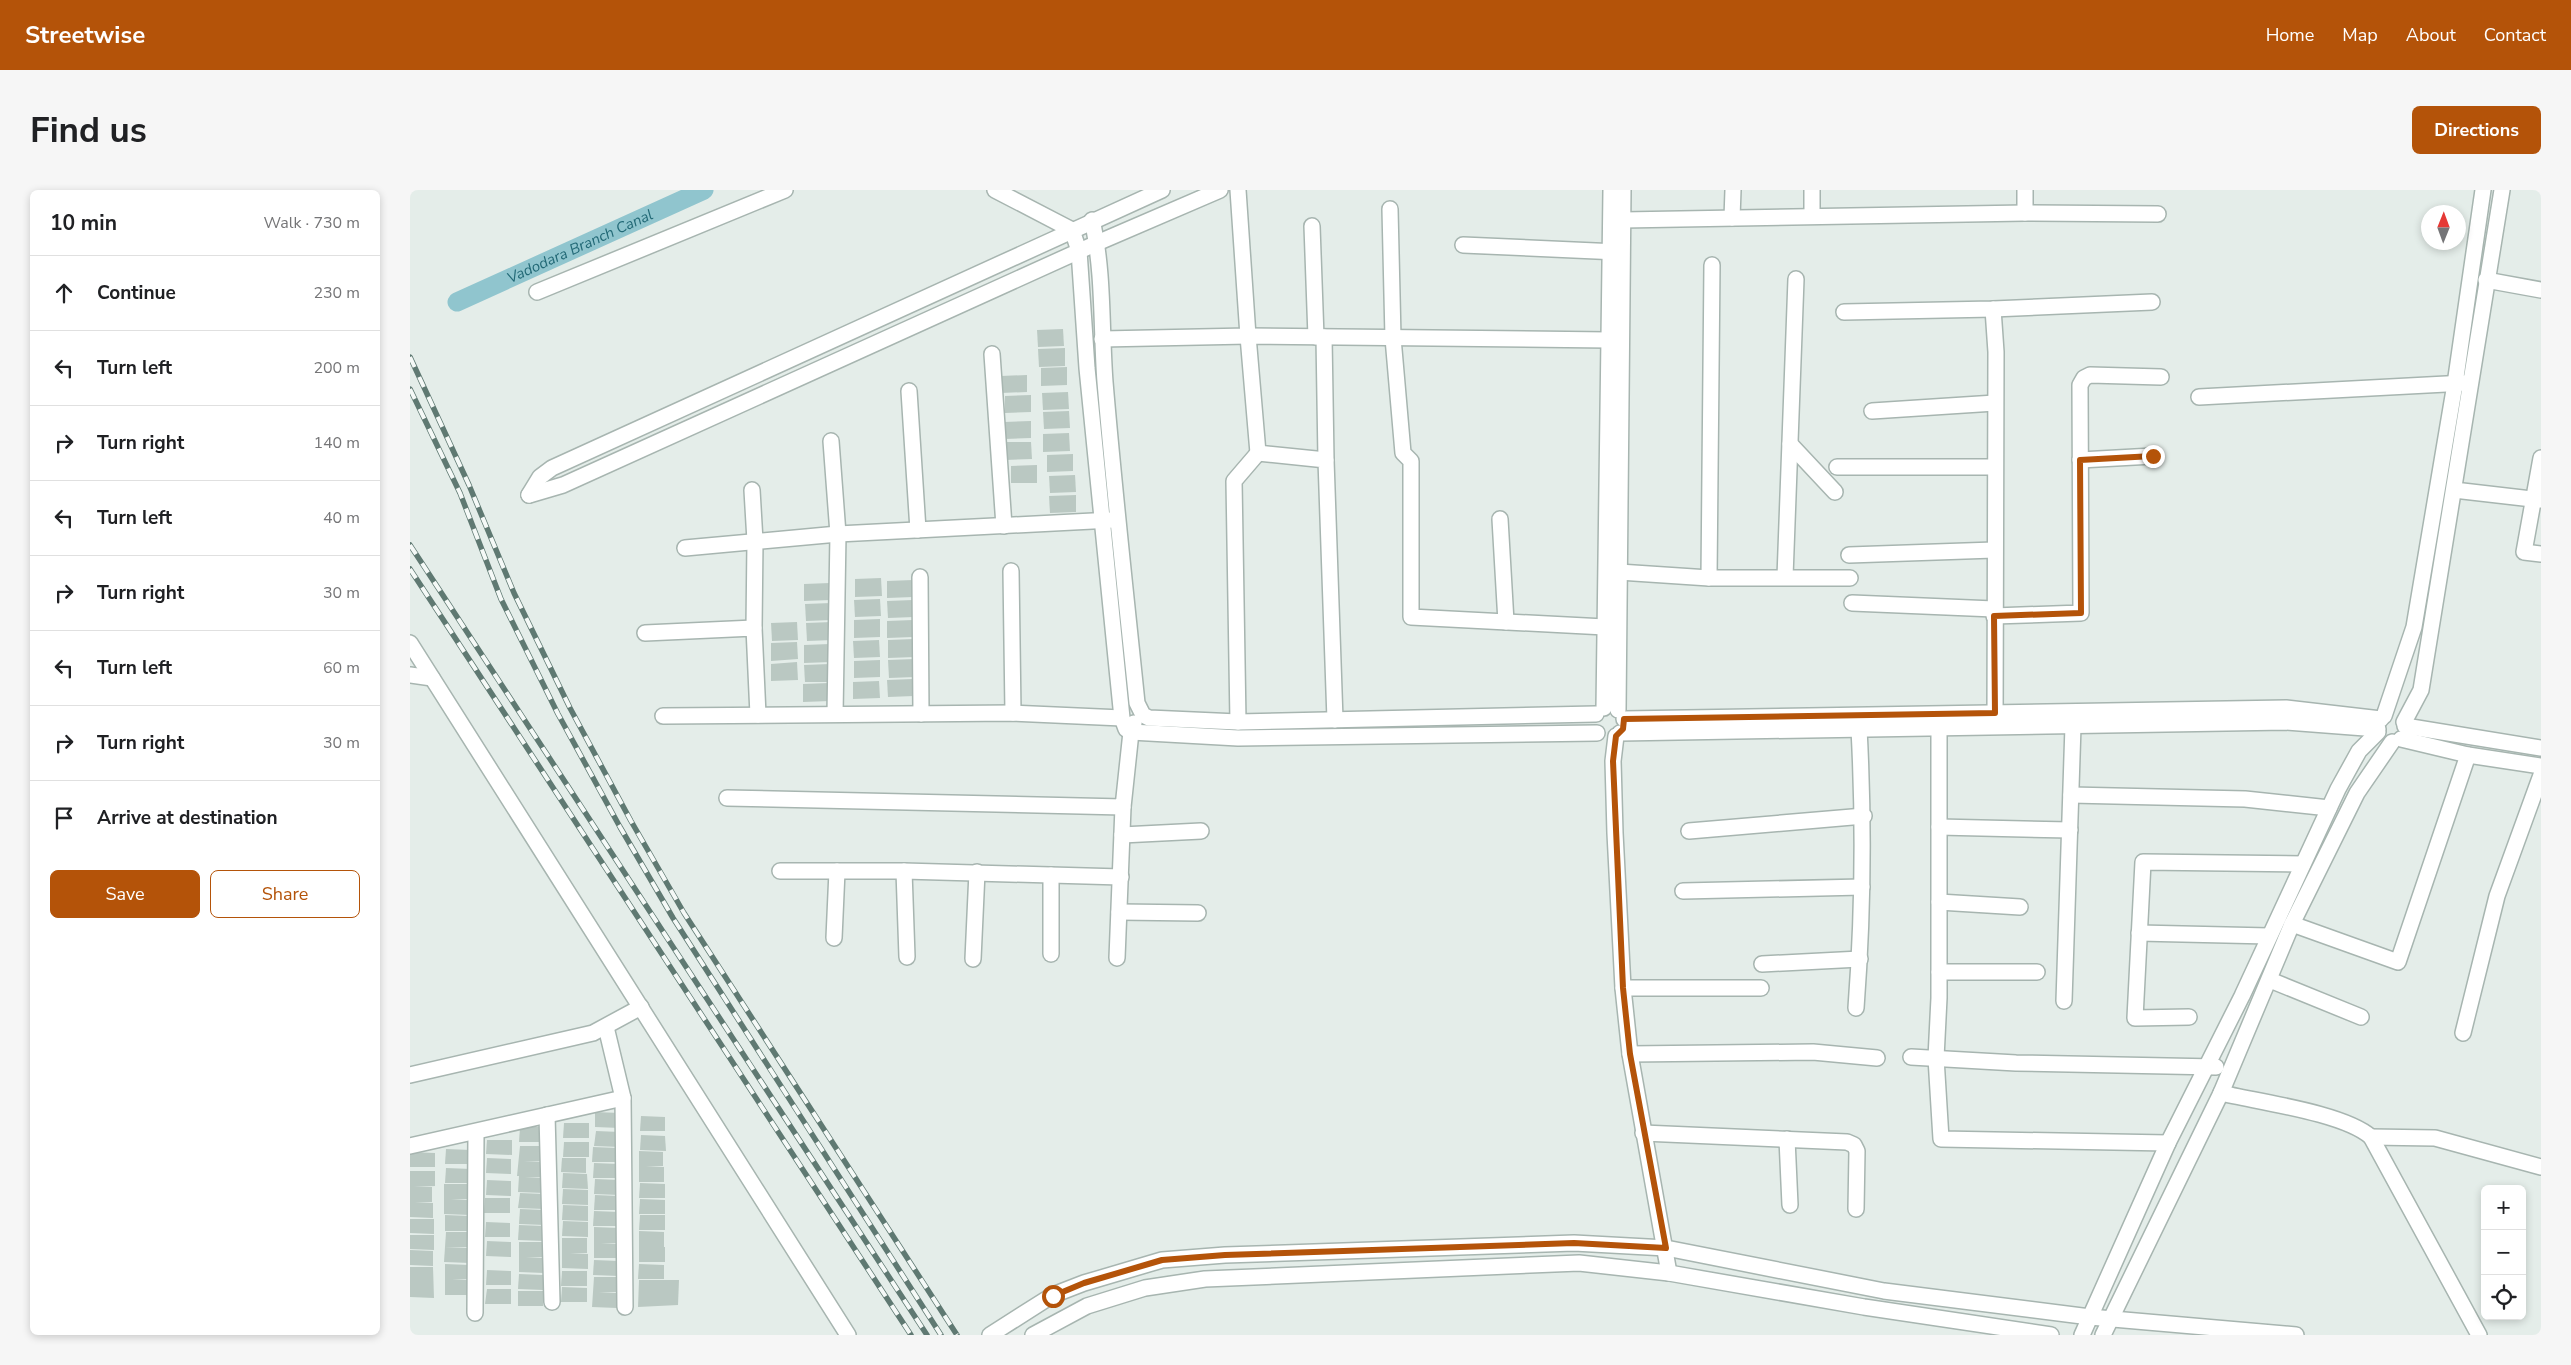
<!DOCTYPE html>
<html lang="en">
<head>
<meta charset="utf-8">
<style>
  body { margin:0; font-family:"Nunito Sans",sans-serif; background:#f6f6f6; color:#202124 }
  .controls { position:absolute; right:15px; bottom:15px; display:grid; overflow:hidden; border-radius:8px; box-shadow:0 2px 8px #0003 }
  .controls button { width:45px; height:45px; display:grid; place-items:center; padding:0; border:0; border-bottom:1px solid #e0e0e0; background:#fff; color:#202124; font:25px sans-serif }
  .compass { position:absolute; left:2011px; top:15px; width:45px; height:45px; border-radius:50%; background:#fff; box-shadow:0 2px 8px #0003; rotate:1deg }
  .stop { position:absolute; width:15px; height:15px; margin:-11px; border:4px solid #b45309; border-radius:50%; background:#fff }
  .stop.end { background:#b45309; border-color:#fff; box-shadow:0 1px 5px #0008 }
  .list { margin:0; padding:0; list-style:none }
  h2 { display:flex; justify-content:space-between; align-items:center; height:65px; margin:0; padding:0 20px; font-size:21px }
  h2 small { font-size:16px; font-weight:400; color:#757577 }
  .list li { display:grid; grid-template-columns:32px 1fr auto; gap:15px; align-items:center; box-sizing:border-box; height:75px; padding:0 20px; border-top:1px solid #e0e0e0 }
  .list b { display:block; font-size:19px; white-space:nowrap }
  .list em { font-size:16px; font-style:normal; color:#757577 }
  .actions { display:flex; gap:10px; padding:15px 20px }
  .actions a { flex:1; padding:11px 0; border:1px solid #b45309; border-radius:8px; text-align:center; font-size:18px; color:#b45309 }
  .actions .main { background:#b45309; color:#fff }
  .icon { flex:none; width:28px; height:28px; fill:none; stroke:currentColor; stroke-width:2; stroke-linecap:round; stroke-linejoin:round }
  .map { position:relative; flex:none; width:2131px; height:1145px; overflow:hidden; border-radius:8px }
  header { display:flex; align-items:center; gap:30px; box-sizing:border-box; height:70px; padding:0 25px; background:#b45309; color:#fff }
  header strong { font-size:24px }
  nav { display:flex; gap:28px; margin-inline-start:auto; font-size:18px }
  .intro { display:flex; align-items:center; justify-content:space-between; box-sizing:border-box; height:120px; padding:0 30px }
  h1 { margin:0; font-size:35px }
  .button { padding:12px 22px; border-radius:8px; background:#b45309; color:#fff; font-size:18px; font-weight:700 }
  main { display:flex; gap:30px; padding:0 30px }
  aside { flex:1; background:#fff; border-radius:8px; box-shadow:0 2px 8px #0003 }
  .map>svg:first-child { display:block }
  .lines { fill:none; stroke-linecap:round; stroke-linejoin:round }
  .canal { stroke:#90c5ce; stroke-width:19 }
  .building { fill:#bac8c2 }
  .minor-casing { stroke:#a7b5b0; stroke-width:18 }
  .minor { stroke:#fff; stroke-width:15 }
  .rail-casing { stroke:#5f7972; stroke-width:5.5 }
  .rail { stroke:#f5f9f7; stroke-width:4; stroke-dasharray:11; stroke-linecap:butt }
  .route { stroke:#b45309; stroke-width:6 }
  .labels { text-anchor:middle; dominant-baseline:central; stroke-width:4; stroke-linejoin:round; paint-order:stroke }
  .water-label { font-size:15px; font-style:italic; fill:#226976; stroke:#f5f9f7 }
</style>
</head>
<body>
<header>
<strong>Streetwise</strong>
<nav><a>Home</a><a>Map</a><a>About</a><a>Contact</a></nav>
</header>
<div class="intro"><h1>Find us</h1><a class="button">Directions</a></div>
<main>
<aside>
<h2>10 min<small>Walk · 730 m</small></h2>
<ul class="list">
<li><svg class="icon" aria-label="ahead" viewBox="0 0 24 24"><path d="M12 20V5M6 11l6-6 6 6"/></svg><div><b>Continue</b></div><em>230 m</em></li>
<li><svg class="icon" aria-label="left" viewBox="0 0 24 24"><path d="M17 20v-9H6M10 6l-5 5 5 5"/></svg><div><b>Turn left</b></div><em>200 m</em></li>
<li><svg class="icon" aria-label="right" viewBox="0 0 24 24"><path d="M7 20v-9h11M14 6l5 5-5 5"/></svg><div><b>Turn right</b></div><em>140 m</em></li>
<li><svg class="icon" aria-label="left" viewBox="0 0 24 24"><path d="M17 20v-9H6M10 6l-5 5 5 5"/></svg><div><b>Turn left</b></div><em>40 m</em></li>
<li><svg class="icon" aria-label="right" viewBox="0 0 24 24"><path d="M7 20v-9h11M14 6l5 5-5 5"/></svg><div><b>Turn right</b></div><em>30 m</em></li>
<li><svg class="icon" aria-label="left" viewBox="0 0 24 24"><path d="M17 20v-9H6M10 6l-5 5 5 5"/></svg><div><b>Turn left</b></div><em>60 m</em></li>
<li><svg class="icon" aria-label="right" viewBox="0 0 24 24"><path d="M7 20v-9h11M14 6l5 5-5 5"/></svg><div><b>Turn right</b></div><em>30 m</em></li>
<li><svg class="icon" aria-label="arrive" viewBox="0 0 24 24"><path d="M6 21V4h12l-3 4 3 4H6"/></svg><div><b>Arrive at destination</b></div></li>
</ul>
<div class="actions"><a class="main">Save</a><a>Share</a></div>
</aside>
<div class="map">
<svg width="2131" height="1145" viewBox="0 0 2131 1145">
  <rect width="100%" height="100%" fill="#e4ede9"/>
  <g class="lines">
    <path class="canal" id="s1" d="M 47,112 L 294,0"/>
  </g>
  <g class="building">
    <path d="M 653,139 L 654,156 L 628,157 L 627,140 Z"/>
    <path d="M 655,158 L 655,176 L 629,177 L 628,159 Z"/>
    <path d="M 657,177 L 657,195 L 631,196 L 631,178 Z"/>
    <path d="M 617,185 L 617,202 L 591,203 L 591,186 Z"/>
    <path d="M 658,202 L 659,219 L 633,220 L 632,203 Z"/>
    <path d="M 621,205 L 621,222 L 595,223 L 595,206 Z"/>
    <path d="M 659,221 L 660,238 L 634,239 L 633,222 Z"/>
    <path d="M 621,231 L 621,248 L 595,249 L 594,232 Z"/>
    <path d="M 659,243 L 660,261 L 633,262 L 633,244 Z"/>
    <path d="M 595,252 L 621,252 L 622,269 L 595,270 Z"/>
    <path d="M 663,264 L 663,281 L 637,282 L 637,265 Z"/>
    <path d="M 627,275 L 627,293 L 601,293 L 601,276 Z"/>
    <path d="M 665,285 L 666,302 L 640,303 L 639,286 Z"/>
    <path d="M 666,305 L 666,322 L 640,323 L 639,306 Z"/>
    <path d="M 471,388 L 472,406 L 445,407 L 445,389 Z"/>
    <path d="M 503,390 L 503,407 L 477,408 L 477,391 Z"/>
    <path d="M 420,393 L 421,410 L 394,411 L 394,394 Z"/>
    <path d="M 470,409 L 471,426 L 445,427 L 444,410 Z"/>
    <path d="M 503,410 L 504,427 L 478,428 L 477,411 Z"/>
    <path d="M 421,413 L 422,430 L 396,431 L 395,414 Z"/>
    <path d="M 470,429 L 470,447 L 444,448 L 444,430 Z"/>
    <path d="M 503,430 L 503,447 L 477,448 L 477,431 Z"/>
    <path d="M 387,432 L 388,450 L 362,451 L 361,433 Z"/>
    <path d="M 422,432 L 423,450 L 397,451 L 396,433 Z"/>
    <path d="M 504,449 L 505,467 L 478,468 L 478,450 Z"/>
    <path d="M 469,450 L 470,467 L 444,468 L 443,451 Z"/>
    <path d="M 387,452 L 388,469 L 361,471 L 361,453 Z"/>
    <path d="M 420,454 L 421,472 L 394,473 L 394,455 Z"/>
    <path d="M 505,469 L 505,487 L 479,488 L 478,470 Z"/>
    <path d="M 470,470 L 470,487 L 444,488 L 444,471 Z"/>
    <path d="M 387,472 L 388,490 L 361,491 L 361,474 Z"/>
    <path d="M 420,474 L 421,492 L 395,492 L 394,475 Z"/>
    <path d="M 503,489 L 504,506 L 478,507 L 477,490 Z"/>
    <path d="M 469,491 L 470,508 L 443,509 L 443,492 Z"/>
    <path d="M 419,493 L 420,511 L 393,512 L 393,494 Z"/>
    <path d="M 185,922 L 210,923 L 210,938 L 185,937 Z"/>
    <path d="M 231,926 L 255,927 L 255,941 L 230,941 Z"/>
    <path d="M 154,933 L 179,933 L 179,948 L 153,948 Z"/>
    <path d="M 110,937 L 135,937 L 135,952 L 109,952 Z"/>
    <path d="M 186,941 L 210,942 L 210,957 L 184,956 Z"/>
    <path d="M 231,945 L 255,946 L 256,961 L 230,960 Z"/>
    <path d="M 77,950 L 102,950 L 102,965 L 76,964 Z"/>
    <path d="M 154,952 L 179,952 L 179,967 L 153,967 Z"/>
    <path d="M 110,956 L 135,956 L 135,971 L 114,972 L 133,972 L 133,987 L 115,987 L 134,988 L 134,1003 L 108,1002 L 109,986 L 107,986 Z"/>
    <path d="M 183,957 L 208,958 L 208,972 L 182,972 Z"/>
    <path d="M 36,959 L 61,960 L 61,974 L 35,974 Z"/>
    <path d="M 229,961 L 253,962 L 253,976 L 236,977 L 254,977 L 254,992 L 229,992 Z"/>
    <path d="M 0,962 L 25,963 L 25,977 L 0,977 Z"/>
    <path d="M 77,968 L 101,969 L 101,984 L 76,983 Z"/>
    <path d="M 152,968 L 176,968 L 176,983 L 151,982 Z"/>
    <path d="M 184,973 L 209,974 L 209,988 L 183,988 Z"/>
    <path d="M 36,978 L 61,979 L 61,993 L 35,993 Z"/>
    <path d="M 0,981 L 25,981 L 25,996 L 4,997 L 22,997 L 22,1012 L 5,1012 L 23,1013 L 23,1028 L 0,1027 Z"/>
    <path d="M 153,983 L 177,984 L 178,999 L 152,998 Z"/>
    <path d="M 185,989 L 209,990 L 209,1005 L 184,1004 Z"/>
    <path d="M 77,990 L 101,991 L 101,1006 L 76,1005 Z"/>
    <path d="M 230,993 L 255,994 L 255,1008 L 229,1008 Z"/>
    <path d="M 34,994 L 59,994 L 59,1009 L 41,1010 L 60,1010 L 60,1025 L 34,1024 Z"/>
    <path d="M 153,999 L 178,1000 L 178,1015 L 152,1014 Z"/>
    <path d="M 110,1003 L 134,1004 L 134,1019 L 108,1018 Z"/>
    <path d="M 185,1005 L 209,1006 L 210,1020 L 184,1020 Z"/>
    <path d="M 75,1008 L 100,1008 L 100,1023 L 74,1023 Z"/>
    <path d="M 230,1009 L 255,1010 L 255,1024 L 229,1024 Z"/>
    <path d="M 153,1015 L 178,1016 L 178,1031 L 152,1030 Z"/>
    <path d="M 110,1019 L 134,1020 L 134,1035 L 109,1034 Z"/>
    <path d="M 184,1021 L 209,1022 L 209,1036 L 183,1036 Z"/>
    <path d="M 35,1025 L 60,1026 L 60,1041 L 35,1041 Z"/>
    <path d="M 230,1025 L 255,1025 L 255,1040 L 229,1040 Z"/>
    <path d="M 0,1029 L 24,1029 L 24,1044 L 0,1043 Z"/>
    <path d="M 153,1031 L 178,1032 L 178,1047 L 152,1046 Z"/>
    <path d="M 76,1032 L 100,1033 L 100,1047 L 75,1047 Z"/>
    <path d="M 109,1035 L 134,1036 L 134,1051 L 108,1050 Z"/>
    <path d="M 184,1037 L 209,1038 L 209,1053 L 191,1053 L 210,1054 L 210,1068 L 184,1068 Z"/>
    <path d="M 229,1041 L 254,1042 L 254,1057 L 243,1057 L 255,1057 L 255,1072 L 229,1072 Z"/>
    <path d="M 36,1042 L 60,1042 L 60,1057 L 35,1057 Z"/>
    <path d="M 0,1045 L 24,1045 L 24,1060 L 0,1059 Z"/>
    <path d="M 152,1048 L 177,1048 L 177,1063 L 160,1063 L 178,1064 L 178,1079 L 152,1078 Z"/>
    <path d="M 77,1051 L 101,1052 L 101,1067 L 76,1066 Z"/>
    <path d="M 109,1052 L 133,1052 L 134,1067 L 116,1067 L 134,1068 L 134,1083 L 109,1082 Z"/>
    <path d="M 35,1057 L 60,1058 L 60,1073 L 34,1072 Z"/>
    <path d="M 0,1060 L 23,1061 L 23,1076 L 0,1075 Z"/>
    <path d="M 184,1070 L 209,1071 L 209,1086 L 183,1085 Z"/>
    <path d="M 35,1074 L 60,1075 L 60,1089 L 42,1090 L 60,1090 L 60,1105 L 35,1105 Z"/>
    <path d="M 229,1074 L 254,1075 L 254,1089 L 228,1089 Z"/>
    <path d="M 0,1077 L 23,1077 L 24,1108 L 0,1107 Z"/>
    <path d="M 77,1080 L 101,1081 L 101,1095 L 76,1095 Z"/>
    <path d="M 152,1081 L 177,1081 L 177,1096 L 151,1096 Z"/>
    <path d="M 109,1084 L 133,1085 L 133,1100 L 108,1099 Z"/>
    <path d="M 184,1087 L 208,1087 L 208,1102 L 189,1102 L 207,1103 L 207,1118 L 182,1117 Z"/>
    <path d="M 229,1090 L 269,1090 L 268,1115 L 228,1117 Z"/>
    <path d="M 152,1097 L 177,1098 L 177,1112 L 151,1112 Z"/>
    <path d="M 77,1099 L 101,1099 L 101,1114 L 75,1114 Z"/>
    <rect x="108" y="1101" width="25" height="15"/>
  </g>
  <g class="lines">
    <defs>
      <g id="minor">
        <path d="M 585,0 L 662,40 L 669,61 L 677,178 L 712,528 L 716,539 L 721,542 L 828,548 L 1187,543"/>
        <path d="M 980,19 L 983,148 L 993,263 L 1001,271 L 1001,427 L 1195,437"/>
        <path d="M 1615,23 L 1615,0"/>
        <path d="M 1402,26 L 1402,0"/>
        <path d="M 1322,28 L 1323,0"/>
        <path d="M 682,30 C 694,82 691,139 695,192 C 704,300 716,406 727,513 L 733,525 L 739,528 L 828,532 L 1186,524"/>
        <path d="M 1213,30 L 1615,23 L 1748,24"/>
        <path d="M 902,36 L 906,147"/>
        <path d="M 1053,55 L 1208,62"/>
        <path d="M 2076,90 L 2131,100"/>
        <path d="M 127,102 L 375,0"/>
        <path d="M 1583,119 L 1586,162 L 1585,533"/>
        <path d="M 1434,122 L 1583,119 L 1742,112"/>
        <path d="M 914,147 L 916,270"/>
        <path d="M 692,149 L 838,146 L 828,0"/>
        <path d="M 582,164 L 594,336"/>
        <path d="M 499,201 L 508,340"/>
        <path d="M 1789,207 L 2055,193"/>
        <path d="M 1462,221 L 1585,213"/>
        <path d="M 421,251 L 428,344 L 425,524"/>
        <path d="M 1380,254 L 1425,302"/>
        <path d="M 2131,268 L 2114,362 L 2131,364"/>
        <path d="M 1670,270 L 1743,266"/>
        <path d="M 1427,277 L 1584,277"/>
        <path d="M 342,300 L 345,351 L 344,438"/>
        <path d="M 2044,300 L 2131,310"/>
        <path d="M 119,305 L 153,295 L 687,53 L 810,0"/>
        <path d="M 119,305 L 130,287 L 142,278 L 752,0"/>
        <path d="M 1090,329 L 1096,432"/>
        <path d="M 275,358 L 428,344 L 702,330"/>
        <path d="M 1439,365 L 1584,360"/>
        <path d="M 601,381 L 603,523"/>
        <path d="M 1209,382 L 1299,388 L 1440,388"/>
        <path d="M 510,387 L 511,524"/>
        <path d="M 1375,387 L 1386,89"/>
        <path d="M 1299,388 L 1302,75"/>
        <path d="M 1442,413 L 1584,419"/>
        <path d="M 1584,426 L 1671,423 L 1670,195 L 1674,188 L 1680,185 L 1751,187"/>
        <path d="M 235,443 L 344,438 L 348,525"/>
        <path d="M 0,453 L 438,1145"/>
        <path d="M 0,485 L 22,488"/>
        <path d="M 1194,518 L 1201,0"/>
        <path d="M 1208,520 L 1213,0"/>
        <path d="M 253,526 L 603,523 L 712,528"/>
        <path d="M 1974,526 L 2004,437 L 2045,194 L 2073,0"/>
        <path d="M 1214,529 L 1876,518 L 1971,529"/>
        <path d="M 925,530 L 916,270 L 848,263 L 838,146 L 1199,150"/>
        <path d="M 828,532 L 824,291 L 848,263"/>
        <path d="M 1994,532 L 2011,500 L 2092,0"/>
        <path d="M 1995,536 L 2131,558"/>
        <path d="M 1529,538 L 1529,808 L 1526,868 L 1531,949 L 1758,953"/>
        <path d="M 1210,543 L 1876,532 L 1968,539"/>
        <path d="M 1206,546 L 1203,571 L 1205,643 L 1213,798 L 1220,864 L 1259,1083"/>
        <path d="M 1991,549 L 2058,565 L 2131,576"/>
        <path d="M 1661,605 L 1835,609 L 1919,618"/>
        <path d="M 317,608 L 713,617 L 721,542 L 724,533"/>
        <path d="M 1529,637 L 1660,640"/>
        <path d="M 1279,641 L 1454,626"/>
        <path d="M 712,645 L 791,641"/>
        <path d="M 370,681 L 494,681 L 711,687"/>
        <path d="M 494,681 L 497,767"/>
        <path d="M 641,685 L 641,764"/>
        <path d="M 1273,701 L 1452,697"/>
        <path d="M 1529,712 L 1610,717"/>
        <path d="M 709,722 L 788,723"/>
        <path d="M 1882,734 L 1988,772 L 2058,565"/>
        <path d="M 1729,743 L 1859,746"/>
        <path d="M 424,748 L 427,681"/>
        <path d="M 707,768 L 713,617"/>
        <path d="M 563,769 L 567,682"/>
        <path d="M 1352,774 L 1450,769"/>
        <path d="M 1529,782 L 1627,782"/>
        <path d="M 1860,790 L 1951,827"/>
        <path d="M 1213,798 L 1351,798"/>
        <path d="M 1654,811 L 1663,536"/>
        <path d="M 1446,818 C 1453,725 1454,632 1449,539"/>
        <path d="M 1779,827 L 1725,828 L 1733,672 L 1893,674"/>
        <path d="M 196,837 L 213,908 L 215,1117"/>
        <path d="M 2053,843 L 2087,706 L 2131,585"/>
        <path d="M 1220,864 L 1403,862 L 1467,868"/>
        <path d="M 1501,867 L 1606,873 L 1806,877"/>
        <path d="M 0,885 L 183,843 L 231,817"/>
        <path d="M 1811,903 C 1849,912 1934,923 1961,947 L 2069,1145"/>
        <path d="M 137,925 L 142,1112"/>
        <path d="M 1233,943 L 1437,952 L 1444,955 L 1447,961 L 1446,1019"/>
        <path d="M 1961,947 L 2025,948 L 2131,977"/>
        <path d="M 1377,949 L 1380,1015"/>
        <path d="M 0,956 L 213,908"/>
        <path d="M 65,1123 L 66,942"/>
        <path d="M 580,1145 L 643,1105 L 674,1093 L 752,1070 L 815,1065 L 1164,1053 L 1256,1058 L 1474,1101 L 1680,1127 L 1886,1145"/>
        <path d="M 623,1145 L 677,1116 L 735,1098 L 795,1089 L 1169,1073 L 1259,1083 L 1454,1117 L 1641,1145"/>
        <path d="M 1672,1145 L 1758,953 L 1832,806 L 1928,599 L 1949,561 L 1968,542"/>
        <path d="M 1693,1145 L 1811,903 L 1882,734 L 1947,603 L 1982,552"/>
      </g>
    </defs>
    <use href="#minor" class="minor-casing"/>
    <use href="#minor" class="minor"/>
    <defs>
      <g id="rail">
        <path d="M 0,167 L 59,295 L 104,403 L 160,518 L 221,631 L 274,723 L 547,1145"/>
        <path d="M 0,199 L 50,303 L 91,409 L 148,524 L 210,637 L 263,728 L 531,1145"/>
        <path d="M 0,355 L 517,1145"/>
        <path d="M 0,379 L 501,1145"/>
      </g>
    </defs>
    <use href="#rail" class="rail-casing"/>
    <use href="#rail" class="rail"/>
  </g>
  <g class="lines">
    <path class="route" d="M 643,1106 L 674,1093 L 752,1070 L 815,1065 L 1164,1053 L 1256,1058 L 1220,864 L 1213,798 L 1203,571 L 1206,546 L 1213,539 L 1214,529 L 1585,523 L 1584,426 L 1671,423 L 1670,270 L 1743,266"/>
  </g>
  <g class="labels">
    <g class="water-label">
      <text stroke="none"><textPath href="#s1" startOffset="135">Vadodara Branch Canal</textPath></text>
    </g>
  </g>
</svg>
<div class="controls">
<button>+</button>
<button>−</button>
<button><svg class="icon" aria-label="locate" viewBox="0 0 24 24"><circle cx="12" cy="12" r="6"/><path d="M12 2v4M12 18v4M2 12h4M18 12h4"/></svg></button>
</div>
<svg class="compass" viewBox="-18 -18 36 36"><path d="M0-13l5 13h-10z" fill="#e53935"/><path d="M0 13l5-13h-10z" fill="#757577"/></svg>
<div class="stop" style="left:643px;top:1106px"></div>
<div class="stop end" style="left:1743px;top:266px"></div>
</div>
</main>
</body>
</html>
